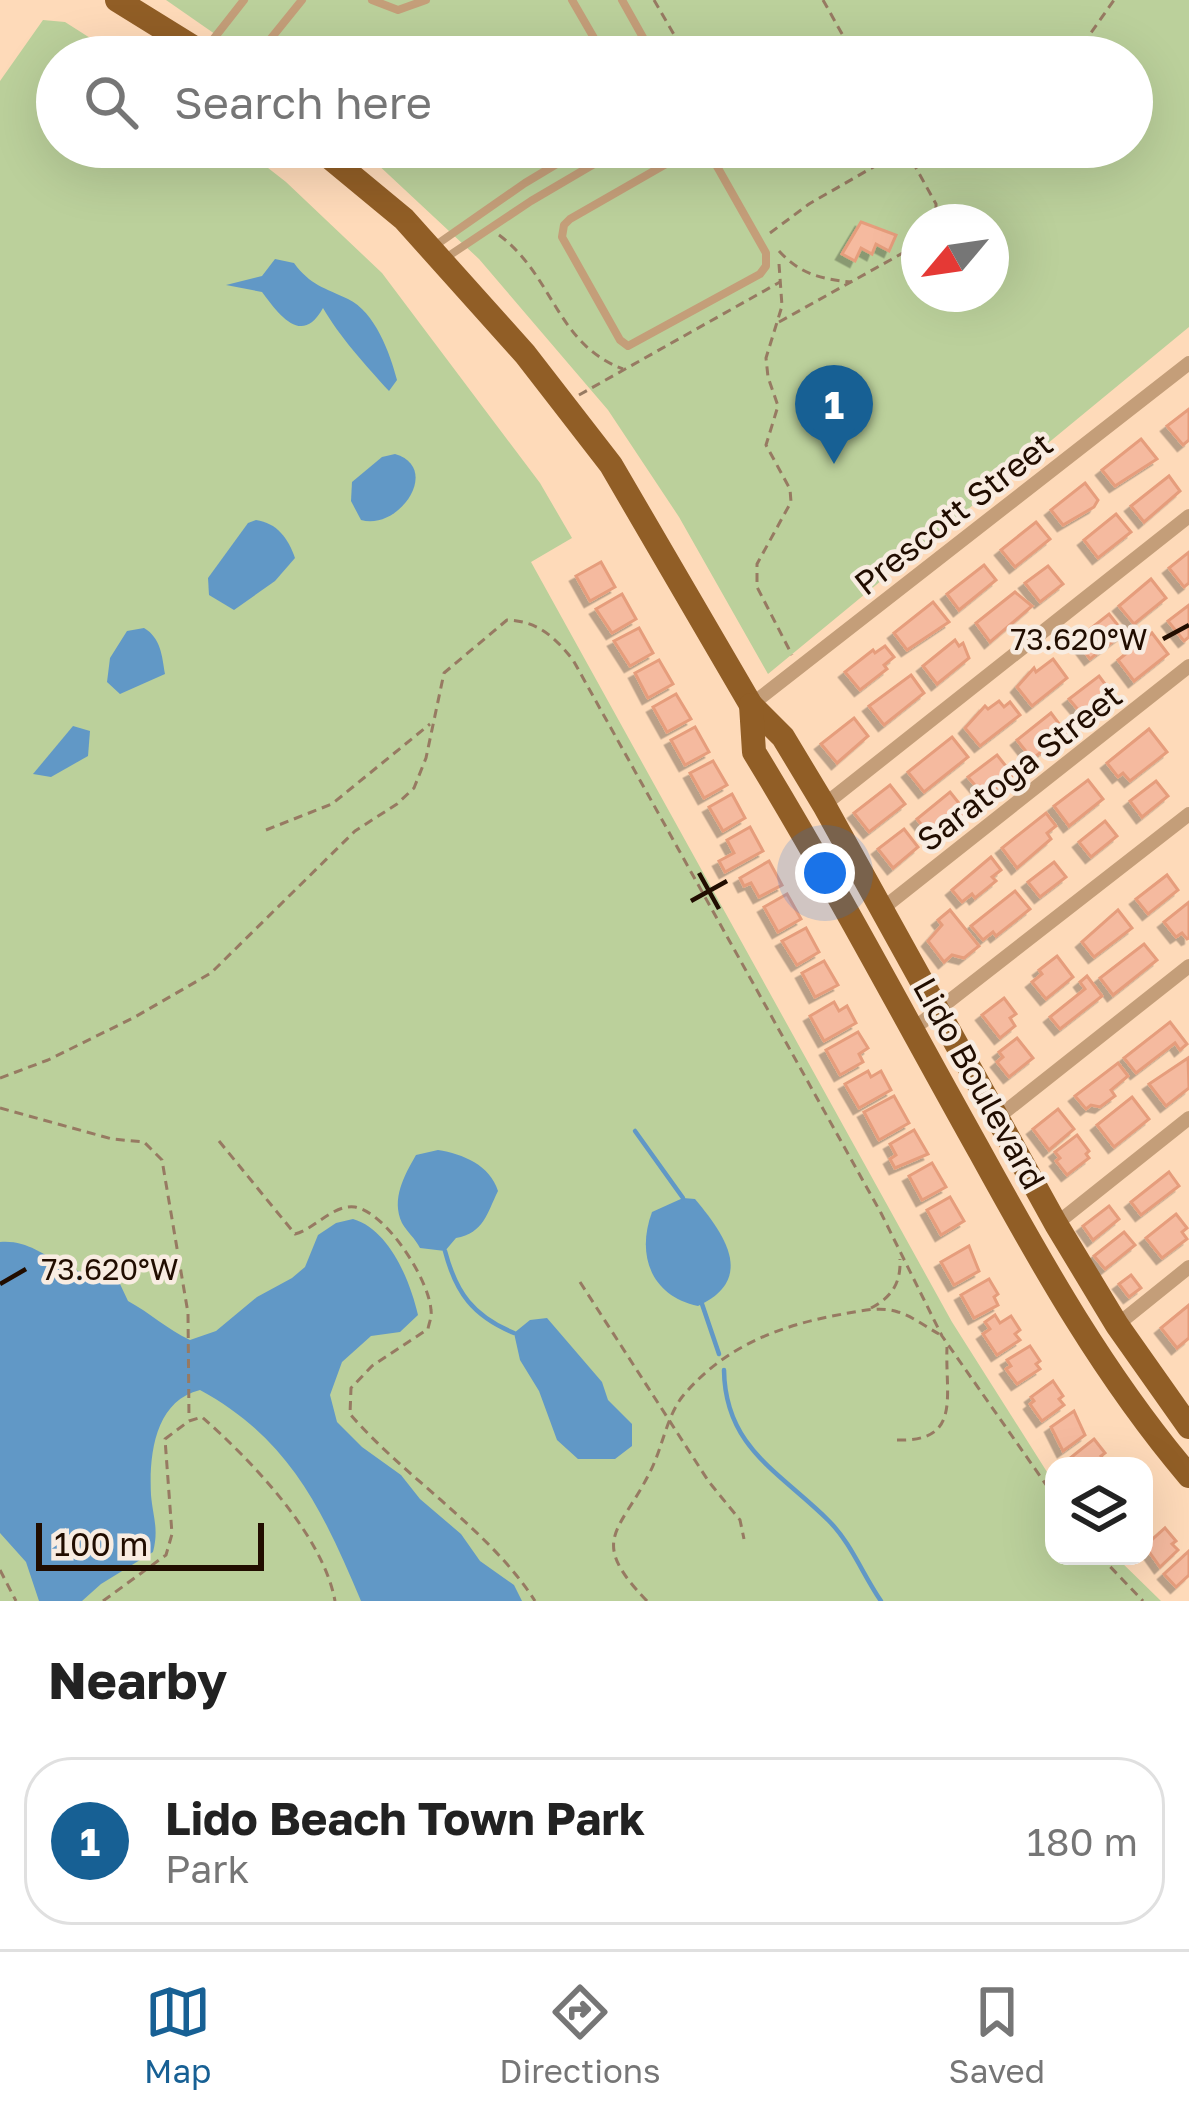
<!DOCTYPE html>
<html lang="en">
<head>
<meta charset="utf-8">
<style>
  body { margin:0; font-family:"Golos Text",sans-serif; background:#f2f2f2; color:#222 }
  .controls { position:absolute; right:36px; bottom:36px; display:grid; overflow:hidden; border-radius:24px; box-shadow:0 12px 48px #0002 }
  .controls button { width:108px; height:108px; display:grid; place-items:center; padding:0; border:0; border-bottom:3px solid #e0e0e0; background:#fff; color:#222; font:60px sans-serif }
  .compass { position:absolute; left:901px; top:204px; width:108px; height:108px; border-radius:50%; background:#fff; box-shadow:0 12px 48px #0002; rotate:241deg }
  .scale { position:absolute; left:36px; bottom:30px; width:228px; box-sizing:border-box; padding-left:12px; border:6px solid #210d00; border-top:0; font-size:33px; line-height:42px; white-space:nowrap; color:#210d00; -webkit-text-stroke:9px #f8ece1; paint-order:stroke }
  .you { position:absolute; left:825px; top:873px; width:42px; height:42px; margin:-30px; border:9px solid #fff; border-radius:50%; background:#1a73e8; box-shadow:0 0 0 18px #1a73e833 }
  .badge { display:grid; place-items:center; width:78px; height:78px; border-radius:50%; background:#176094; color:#fff; font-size:39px; font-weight:700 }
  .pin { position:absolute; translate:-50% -99px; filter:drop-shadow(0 3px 6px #0008) }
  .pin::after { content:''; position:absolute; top:63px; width:42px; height:36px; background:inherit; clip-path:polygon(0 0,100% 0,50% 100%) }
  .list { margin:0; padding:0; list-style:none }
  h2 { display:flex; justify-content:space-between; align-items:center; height:156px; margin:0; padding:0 48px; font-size:51px }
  h2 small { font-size:39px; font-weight:400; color:#767676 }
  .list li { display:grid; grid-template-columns:78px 1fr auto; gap:36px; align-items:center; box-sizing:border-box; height:168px; margin:0 24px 24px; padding:0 24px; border:3px solid #e0e0e0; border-radius:48px }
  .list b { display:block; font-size:45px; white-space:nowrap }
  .list p { margin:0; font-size:39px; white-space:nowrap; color:#767676 }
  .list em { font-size:39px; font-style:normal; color:#767676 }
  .icon { flex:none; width:66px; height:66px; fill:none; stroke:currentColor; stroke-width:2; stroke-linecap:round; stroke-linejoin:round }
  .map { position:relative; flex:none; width:1189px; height:1601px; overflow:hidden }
  .search { position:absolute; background:#fff; box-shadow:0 12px 48px #0002; left:36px; right:36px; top:36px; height:132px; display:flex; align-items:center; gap:30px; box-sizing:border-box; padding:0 42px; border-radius:66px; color:#767676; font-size:45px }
  .sheet { height:348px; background:#fff }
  nav { display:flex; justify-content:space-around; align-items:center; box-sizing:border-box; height:168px; border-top:3px solid #e0e0e0; background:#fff; font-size:33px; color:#767676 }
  nav a { display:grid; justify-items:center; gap:6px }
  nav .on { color:#176094 }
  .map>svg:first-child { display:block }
  .green { fill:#bbd09b; fill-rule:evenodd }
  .water { fill:#6198c6 }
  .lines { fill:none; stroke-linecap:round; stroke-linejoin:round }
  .stream { stroke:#6198c6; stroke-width:4.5 }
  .building { fill:#f5ba9f; stroke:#e69d7c; stroke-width:3; filter:url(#shadow) }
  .path { stroke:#977a62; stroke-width:3; stroke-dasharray:9 6; stroke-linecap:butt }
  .service { stroke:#c49e79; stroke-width:8 }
  .minor { stroke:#c49e79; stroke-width:14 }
  .trunk { stroke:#915e26; stroke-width:24 }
  .ticks { fill:none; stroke:#210d00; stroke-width:4.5 }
  .labels { text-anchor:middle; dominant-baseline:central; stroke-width:9; stroke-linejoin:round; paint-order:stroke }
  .street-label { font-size:33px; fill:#210d00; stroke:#f8ece1 }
  .ticks-label { font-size:30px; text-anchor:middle; fill:#210d00; stroke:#f8ece1; stroke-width:9; stroke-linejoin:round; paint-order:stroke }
</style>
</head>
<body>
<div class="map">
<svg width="1189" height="1601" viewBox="0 0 1189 1601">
  <defs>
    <filter id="shadow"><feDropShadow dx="-5.5" dy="5.5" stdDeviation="0" flood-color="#0004"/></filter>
  </defs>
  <rect width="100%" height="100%" fill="#fedab9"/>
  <g class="green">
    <path d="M 166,0 L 1189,0 L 1189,327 L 768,674 L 679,517 L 608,410 L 479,259 L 359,147 L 1132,147 L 1132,57 L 248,57 ZM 919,222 L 991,222 L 991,294 L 919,294 Z"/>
    <path d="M 43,20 L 65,22 L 120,57 L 57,57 L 57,147 L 241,147 L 286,182 L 382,273 L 540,483 L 572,538 L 531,562 L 952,1322 L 1054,1483 L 1054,1556 L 1115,1556 L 1161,1601 L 0,1601 L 0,81 Z"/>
  </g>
  <g class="water">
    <path d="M 275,259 L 294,263 C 310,285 325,288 348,299 C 375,312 390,353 397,380 L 389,391 C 367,367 339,336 323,308 C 302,346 280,316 262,292 L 226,285 L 262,276 Z"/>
    <path d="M 395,454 C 442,468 399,531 361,520 L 351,501 L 352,482 L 382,457 Z"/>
    <path d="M 256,520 C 277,523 288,538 295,558 L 275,581 L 234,610 L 209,595 L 208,578 L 248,523 Z"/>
    <path d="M 144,628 C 161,638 162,656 165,674 L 120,694 L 107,682 L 110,658 L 127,631 Z"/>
    <path d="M 73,726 L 90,731 L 88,756 L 51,777 L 33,774 Z"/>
    <path d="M 438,1150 C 463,1154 490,1165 498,1191 C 487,1213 484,1233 456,1238 L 445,1251 L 420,1248 C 415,1238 407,1232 402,1223 C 391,1199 404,1176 416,1155 Z"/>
    <path d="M 683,1198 L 695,1199 C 725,1235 756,1279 698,1306 C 651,1296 636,1255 652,1212 Z"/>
    <path d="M 353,1219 C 390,1230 410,1281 418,1315 L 400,1332 L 371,1336 L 342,1362 L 330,1395 L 337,1422 L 362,1447 L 401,1475 L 420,1499 L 461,1534 L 480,1561 L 514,1585 L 522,1601 L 361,1601 C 323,1511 290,1439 200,1390 C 155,1401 149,1454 151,1495 C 153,1517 159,1529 153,1552 L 101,1584 L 82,1601 L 39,1601 L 26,1562 L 0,1533 L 0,1242 C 27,1240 41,1254 64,1265 C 81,1274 102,1276 120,1284 L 128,1301 C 150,1313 167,1329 190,1340 L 216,1331 L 257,1297 L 292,1278 L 305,1267 L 318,1235 L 336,1223 Z"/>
    <path d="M 547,1318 L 602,1382 L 608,1400 L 632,1424 L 632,1446 L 615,1459 L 578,1459 L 557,1440 L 539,1391 L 520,1360 L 514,1333 L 530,1320 Z"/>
  </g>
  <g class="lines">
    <g class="stream">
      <path d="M 635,1131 L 683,1198"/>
      <path d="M 445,1251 C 456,1293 473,1316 514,1333"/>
      <path d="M 702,1304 L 719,1354"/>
      <path d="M 724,1370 C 725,1448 780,1472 829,1521 C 851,1543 863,1575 881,1601"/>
    </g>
  </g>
  <g class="building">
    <path d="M 861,222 L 896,235 L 889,251 L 876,244 L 872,254 L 861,248 L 855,261 L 842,254 Z"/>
    <path d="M 1189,409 L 1189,440 L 1183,445 L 1167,426 Z"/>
    <path d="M 1141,439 L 1157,459 L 1115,486 L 1102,470 Z"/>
    <path d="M 1169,476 L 1180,491 L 1144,522 L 1131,506 Z"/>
    <path d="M 1085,483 L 1098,500 L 1094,507 L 1063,525 L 1051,510 Z"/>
    <path d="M 1116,514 L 1131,532 L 1098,558 L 1084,540 Z"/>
    <path d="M 1036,522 L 1050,539 L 1015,567 L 1001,550 Z"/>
    <path d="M 1189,552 L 1189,583 L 1184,587 L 1169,568 Z"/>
    <path d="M 601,562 L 615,587 L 590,601 L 576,576 Z"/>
    <path d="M 984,565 L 996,580 L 959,610 L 947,594 Z"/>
    <path d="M 1048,566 L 1063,584 L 1040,602 L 1025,583 Z"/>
    <path d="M 1151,579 L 1166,598 L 1134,624 L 1119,606 Z"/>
    <path d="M 1015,592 L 1032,606 L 990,642 L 976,623 Z"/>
    <path d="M 622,594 L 636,619 L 612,633 L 596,609 Z"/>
    <path d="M 933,602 L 949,622 L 907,650 L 894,633 Z"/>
    <path d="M 1189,605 L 1189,637 L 1184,641 L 1168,621 Z"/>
    <path d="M 1109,614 L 1124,633 L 1090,659 L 1076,640 Z"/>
    <path d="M 639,628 L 653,653 L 630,666 L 614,641 Z"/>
    <path d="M 1152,633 L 1168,654 L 1134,681 L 1118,660 Z"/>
    <path d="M 955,640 L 959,646 L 963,643 L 969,658 L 937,684 L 923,666 Z"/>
    <path d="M 885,646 L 894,657 L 884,665 L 887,669 L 860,690 L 845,672 L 873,650 L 875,653 Z"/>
    <path d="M 1053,659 L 1067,678 L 1032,706 L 1017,687 L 1034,668 L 1036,672 Z"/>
    <path d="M 659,660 L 673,684 L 648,698 L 635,673 Z"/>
    <path d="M 911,675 L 924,693 L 884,725 L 869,706 Z"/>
    <path d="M 1099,676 L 1114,696 L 1085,718 L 1069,699 Z"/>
    <path d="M 676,694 L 691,719 L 667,732 L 653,707 Z"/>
    <path d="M 999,701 L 1004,707 L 1010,702 L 1020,715 L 980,746 L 965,728 L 985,706 L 988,709 Z"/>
    <path d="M 1051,713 L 1066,733 L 1032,759 L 1017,740 Z"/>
    <path d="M 854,718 L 868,736 L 837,763 L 821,744 Z"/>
    <path d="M 695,727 L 709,752 L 685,765 L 671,740 Z"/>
    <path d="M 1149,729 L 1167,752 L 1130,781 L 1123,773 L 1118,777 L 1107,763 Z"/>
    <path d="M 952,737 L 968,757 L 924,792 L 908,772 Z"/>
    <path d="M 997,755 L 1013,775 L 985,797 L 968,777 Z"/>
    <path d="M 713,761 L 727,785 L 704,798 L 690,773 Z"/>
    <path d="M 1088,780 L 1103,799 L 1069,826 L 1054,806 Z"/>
    <path d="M 1156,781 L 1168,796 L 1142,817 L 1130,801 Z"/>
    <path d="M 890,785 L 905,804 L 869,832 L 854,813 Z"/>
    <path d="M 950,792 L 966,812 L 931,837 L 917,819 Z"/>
    <path d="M 732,794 L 745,818 L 723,831 L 709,807 Z"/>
    <path d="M 1046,813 L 1056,826 L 1047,833 L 1051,839 L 1017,868 L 1002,848 Z"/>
    <path d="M 1105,821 L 1117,836 L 1091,857 L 1079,842 Z"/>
    <path d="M 750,827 L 763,851 L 725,872 L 719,861 L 734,853 L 727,840 Z"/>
    <path d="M 904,829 L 918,847 L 893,868 L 878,849 Z"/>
    <path d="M 991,857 L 1001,870 L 992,877 L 996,881 L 975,898 L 972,894 L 962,902 L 952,890 Z"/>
    <path d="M 769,861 L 782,885 L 759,897 L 751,883 L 744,886 L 740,878 Z"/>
    <path d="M 1054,862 L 1066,877 L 1040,897 L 1028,882 Z"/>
    <path d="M 1167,875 L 1178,890 L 1148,914 L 1136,899 Z"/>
    <path d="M 1015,891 L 1030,909 L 996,936 L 993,932 L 983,940 L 971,926 Z"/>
    <path d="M 787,894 L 801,919 L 778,932 L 764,907 Z"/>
    <path d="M 1189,902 L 1189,938 L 1187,939 L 1182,933 L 1176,937 L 1164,922 Z"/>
    <path d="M 950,910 L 979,946 L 964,958 L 952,955 L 944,962 L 928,941 L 942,925 L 938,920 Z"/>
    <path d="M 1118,910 L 1132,928 L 1094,957 L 1082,942 Z"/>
    <path d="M 806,928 L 819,952 L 797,965 L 782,941 Z"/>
    <path d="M 1144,944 L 1157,960 L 1113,995 L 1100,978 Z"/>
    <path d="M 1057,956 L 1073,977 L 1046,999 L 1032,982 L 1042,974 L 1039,970 Z"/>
    <path d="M 824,961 L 838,985 L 815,997 L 802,973 Z"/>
    <path d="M 1087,976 L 1102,996 L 1060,1029 L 1050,1017 L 1085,989 L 1080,982 Z"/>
    <path d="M 1004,998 L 1016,1014 L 1010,1018 L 1015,1026 L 1000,1038 L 982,1015 Z"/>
    <path d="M 834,1002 L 839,1011 L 847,1006 L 856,1023 L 824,1041 L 810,1016 Z"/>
    <path d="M 1170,1022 L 1187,1044 L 1180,1050 L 1175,1043 L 1136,1073 L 1124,1058 Z"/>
    <path d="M 858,1032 L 868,1048 L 859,1054 L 863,1062 L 840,1075 L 826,1050 Z"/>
    <path d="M 1017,1038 L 1033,1058 L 1009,1077 L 997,1062 L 1003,1057 L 999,1052 Z"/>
    <path d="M 1188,1058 L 1189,1088 L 1166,1106 L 1149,1084 Z"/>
    <path d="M 1118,1063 L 1128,1076 L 1111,1090 L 1115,1096 L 1100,1107 L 1091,1105 L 1086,1109 L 1075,1096 Z"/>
    <path d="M 868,1071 L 871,1077 L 881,1071 L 891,1090 L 859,1108 L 845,1084 Z"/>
    <path d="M 894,1096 L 909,1123 L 879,1140 L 864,1112 Z"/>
    <path d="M 1132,1097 L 1149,1119 L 1114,1147 L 1097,1125 Z"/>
    <path d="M 1058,1109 L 1074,1129 L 1049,1150 L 1033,1129 Z"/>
    <path d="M 914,1130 L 928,1154 L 895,1168 L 890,1159 L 896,1155 L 890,1144 Z"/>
    <path d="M 1077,1135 L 1089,1151 L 1086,1154 L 1089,1158 L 1067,1175 L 1056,1161 L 1060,1158 L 1055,1152 Z"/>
    <path d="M 932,1163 L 946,1187 L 922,1200 L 909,1176 Z"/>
    <path d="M 1169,1172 L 1179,1186 L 1141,1215 L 1131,1202 Z"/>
    <path d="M 950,1197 L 964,1221 L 941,1235 L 927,1210 Z"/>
    <path d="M 1109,1206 L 1119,1219 L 1093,1240 L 1083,1226 Z"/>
    <path d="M 1176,1214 L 1187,1228 L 1182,1232 L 1187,1239 L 1162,1258 L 1146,1238 Z"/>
    <path d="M 1124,1232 L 1135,1245 L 1105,1269 L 1094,1256 Z"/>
    <path d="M 969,1246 L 979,1271 L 954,1285 L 941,1262 Z"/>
    <path d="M 1131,1275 L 1141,1288 L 1129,1297 L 1119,1284 Z"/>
    <path d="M 989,1279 L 998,1294 L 994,1297 L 998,1305 L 974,1318 L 961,1295 Z"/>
    <path d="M 1189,1305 L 1189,1338 L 1177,1348 L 1161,1328 Z"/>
    <path d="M 995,1315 L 1000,1323 L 1011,1316 L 1020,1330 L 1015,1334 L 1020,1340 L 997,1355 L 983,1334 L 990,1329 L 985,1322 Z"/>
    <path d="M 1030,1346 L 1040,1361 L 1036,1364 L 1040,1369 L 1017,1384 L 1006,1369 L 1011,1366 L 1007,1360 Z"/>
    <path d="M 1053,1381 L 1063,1396 L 1059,1399 L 1064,1405 L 1042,1421 L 1030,1404 L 1034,1401 L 1031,1397 Z"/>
    <path d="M 1074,1411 L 1085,1435 L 1063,1451 L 1051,1427 Z"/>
    <path d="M 1094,1439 L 1105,1453 L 1101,1456 L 1106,1463 L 1075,1466 L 1069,1459 Z"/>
    <path d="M 1165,1528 L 1176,1541 L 1172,1544 L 1178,1550 L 1160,1567 L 1145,1546 Z"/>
    <path d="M 1189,1551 L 1189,1575 L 1176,1587 L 1164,1574 Z"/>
  </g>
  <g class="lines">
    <g class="path">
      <path d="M 654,0 L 687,57"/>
      <path d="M 823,0 L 855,57"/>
      <path d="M 1074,57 L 1114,0"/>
      <path d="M 905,148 L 936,204 L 936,222"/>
      <path d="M 770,233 L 809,204 L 908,147"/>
      <path d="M 499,235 C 554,276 556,344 623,369"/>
      <path d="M 779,251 C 800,274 821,279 851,282"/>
      <path d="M 779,264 L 782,306 L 766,358 L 768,377 L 778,406 L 766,445 L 790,489 L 791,502 L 757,564 L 757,587 L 792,655"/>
      <path d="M 779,322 L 919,244"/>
      <path d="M 579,395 L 780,282"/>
      <path d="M 266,830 L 332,804 L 430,724"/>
      <path d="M 0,1078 L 48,1060 L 135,1017 L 211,973 L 355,831 L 397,804 L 414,788 L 426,758 L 444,673 L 507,620 C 537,621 554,636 573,660 L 881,1213 L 942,1336 L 1054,1496"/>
      <path d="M 0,1108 L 112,1139 L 144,1142 L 162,1160 L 188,1313 L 189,1419"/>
      <path d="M 219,1141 L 295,1234 C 315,1229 333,1204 355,1207 C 387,1213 429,1280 431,1310 C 432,1317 429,1323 428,1329 L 372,1366 L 351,1388 L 350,1414 C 405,1478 489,1529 535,1601"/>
      <path d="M 580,1282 L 709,1482 L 740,1520 L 744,1539"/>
      <path d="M 871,1308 C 892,1297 901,1283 900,1259"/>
      <path d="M 897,1440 C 962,1442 945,1397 947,1347"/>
      <path d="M 1100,1556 L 1143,1601"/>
      <path d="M 0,1570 L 16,1601"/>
      <path d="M 103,1601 L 166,1555 L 172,1534 L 165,1439 L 189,1421 L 202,1417 C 251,1460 323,1535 335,1601"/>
      <path d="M 647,1601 C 588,1540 619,1533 649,1474 C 662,1450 666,1418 682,1397 C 724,1346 781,1325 843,1314 C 860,1311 881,1306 898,1312 C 912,1316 926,1327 939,1334"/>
    </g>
    <g class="service">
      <path d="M 372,0 L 398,10 L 426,0"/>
      <path d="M 572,0 L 605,57"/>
      <path d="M 622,0 L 654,57"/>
      <path d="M 204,51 L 244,0"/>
      <path d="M 256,57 L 302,0"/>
      <path d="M 656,147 L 666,164 L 570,219 L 564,225 L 562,237 L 620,340 L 628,346 L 760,274 L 766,266 L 766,253 L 706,147"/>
      <path d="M 436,245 L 525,183 L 585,147"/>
      <path d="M 444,259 L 531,201 L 623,147"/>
    </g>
    <g class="minor">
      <path d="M 751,705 L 1189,363"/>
      <path d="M 824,805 L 1189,516"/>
      <path d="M 882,909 L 1189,666"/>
      <path d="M 912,1030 L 1189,814"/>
      <path d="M 997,1118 L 1189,966"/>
      <path d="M 1056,1224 L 1189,1118"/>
      <path d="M 1117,1325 L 1189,1267"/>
    </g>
    <g class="trunk">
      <path d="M 117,0 L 209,57"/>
      <path d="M 317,147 L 404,219 L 525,354 L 611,465 L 751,705 L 783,737 L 824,805 L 1056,1224 L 1117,1325 L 1189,1427"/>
      <path d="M 751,705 L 754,752 C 834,883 905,1018 980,1152 C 1042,1265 1105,1377 1189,1476"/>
    </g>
  </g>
  <path class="ticks" d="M 1163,639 L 1189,625M 699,873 L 719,909M 691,901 L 727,881M 0,1284 L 26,1269"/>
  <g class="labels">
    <g class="street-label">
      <text transform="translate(953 513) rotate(-38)">Prescott Street</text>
      <text transform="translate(1019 767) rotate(-38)">Saratoga Street</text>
      <text transform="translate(980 1083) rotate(61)">Lido Boulevard</text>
    </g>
  </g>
  <g class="ticks-label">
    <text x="1079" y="650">73.620°W</text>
    <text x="110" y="1280">73.620°W</text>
  </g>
</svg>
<div class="controls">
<button><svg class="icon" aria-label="layers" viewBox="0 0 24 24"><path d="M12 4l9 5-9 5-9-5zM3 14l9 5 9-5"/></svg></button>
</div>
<svg class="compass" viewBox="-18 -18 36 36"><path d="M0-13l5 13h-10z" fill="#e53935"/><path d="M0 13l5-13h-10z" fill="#767676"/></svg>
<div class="scale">100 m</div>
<div class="you"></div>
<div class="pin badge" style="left:834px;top:464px">1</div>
<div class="search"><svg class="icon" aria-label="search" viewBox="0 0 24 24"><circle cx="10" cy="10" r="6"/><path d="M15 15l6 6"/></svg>Search here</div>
</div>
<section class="sheet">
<h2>Nearby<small></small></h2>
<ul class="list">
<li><span class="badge">1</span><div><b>Lido Beach Town Park</b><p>Park</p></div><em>180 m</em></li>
</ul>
</section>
<nav>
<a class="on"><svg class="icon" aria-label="map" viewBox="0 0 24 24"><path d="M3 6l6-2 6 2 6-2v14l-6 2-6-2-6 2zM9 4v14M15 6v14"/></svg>Map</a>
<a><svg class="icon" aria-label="directions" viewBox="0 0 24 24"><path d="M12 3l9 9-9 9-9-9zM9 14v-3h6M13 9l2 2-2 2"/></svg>Directions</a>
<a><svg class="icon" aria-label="saved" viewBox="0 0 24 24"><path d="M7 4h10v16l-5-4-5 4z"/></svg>Saved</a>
</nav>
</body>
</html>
